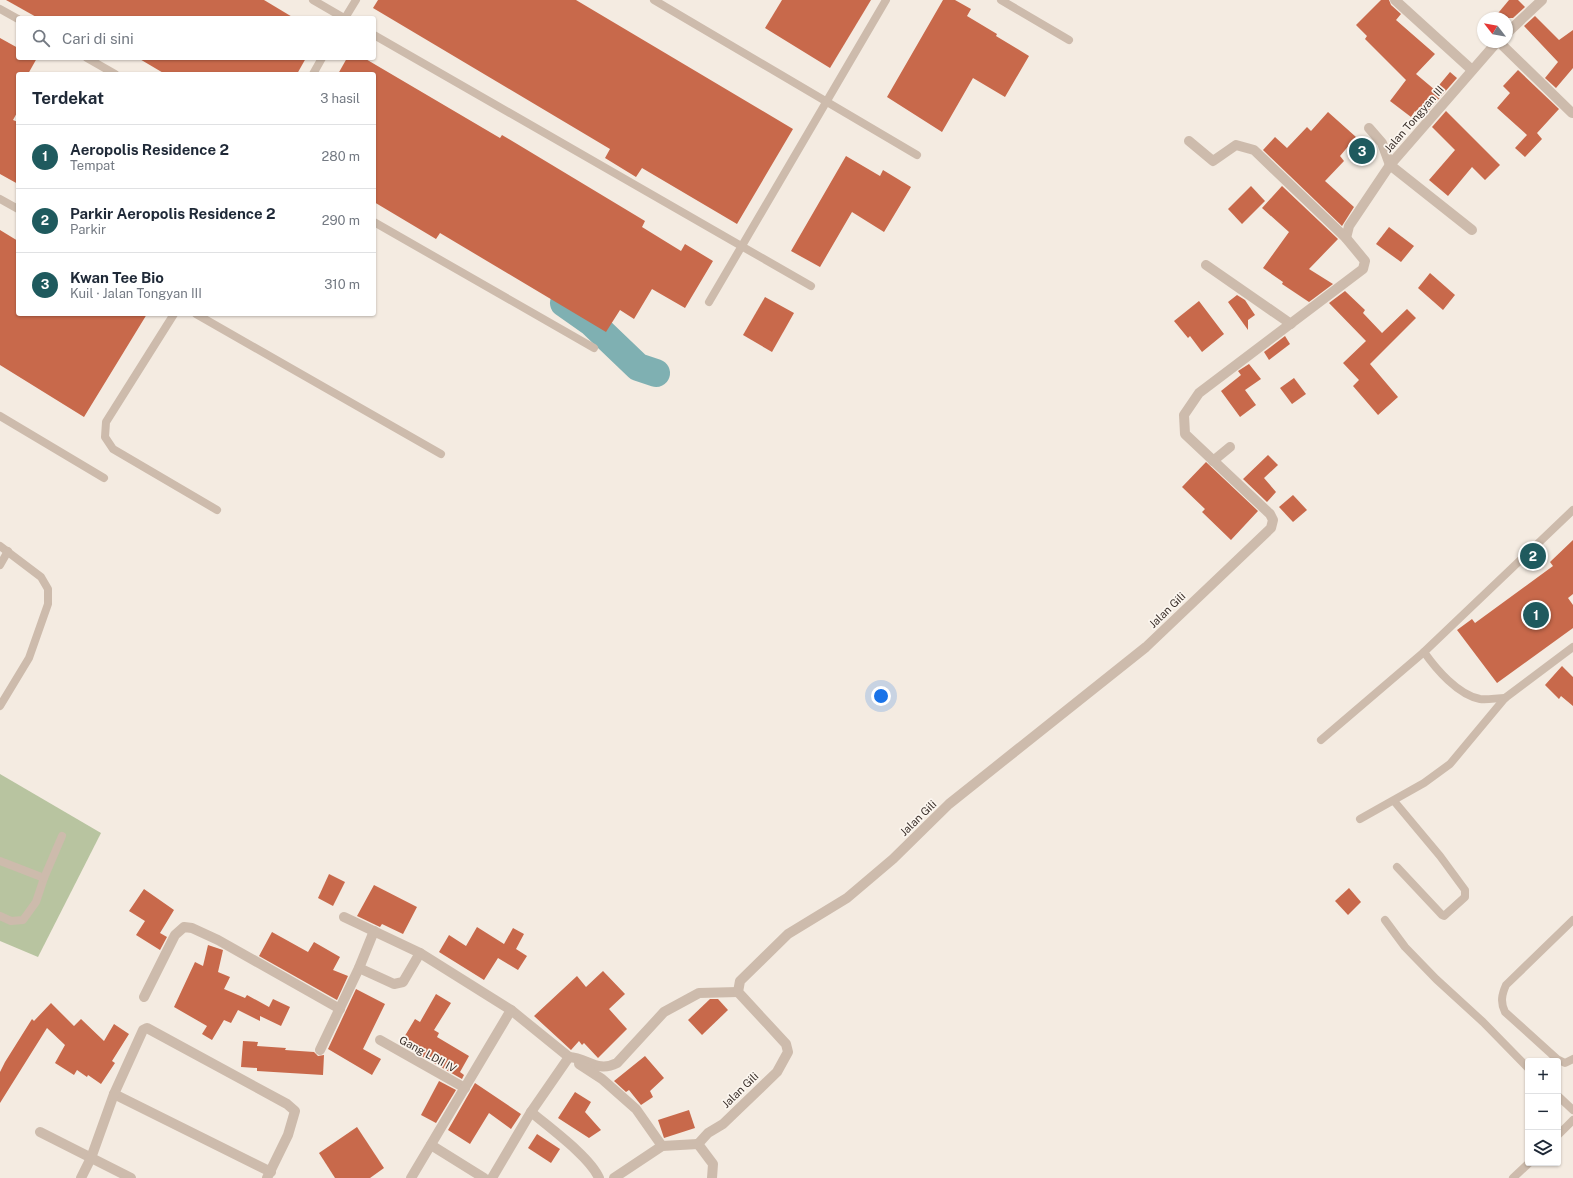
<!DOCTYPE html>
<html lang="id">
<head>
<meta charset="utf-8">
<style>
  body { margin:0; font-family:"Public Sans",sans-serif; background:#f2f2f3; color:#1f2937 }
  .controls { position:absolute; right:12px; bottom:12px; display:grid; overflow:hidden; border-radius:4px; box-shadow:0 1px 3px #0004 }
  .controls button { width:36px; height:36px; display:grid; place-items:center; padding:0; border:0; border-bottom:1px solid #e0e1e3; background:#fff; color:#1f2937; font:20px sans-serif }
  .compass { position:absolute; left:1477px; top:12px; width:36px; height:36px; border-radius:50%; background:#fff; box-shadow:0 1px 3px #0004; rotate:301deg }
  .you { position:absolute; left:881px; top:696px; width:14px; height:14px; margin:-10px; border:3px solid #fff; border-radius:50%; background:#1a73e8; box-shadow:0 0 0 6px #1a73e833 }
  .badge { display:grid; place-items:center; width:26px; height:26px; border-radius:50%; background:#1f5a5e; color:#fff; font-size:13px; font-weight:700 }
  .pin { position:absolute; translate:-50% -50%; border:2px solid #fff; box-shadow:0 1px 4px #0006 }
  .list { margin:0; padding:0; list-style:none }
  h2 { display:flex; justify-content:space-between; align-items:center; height:52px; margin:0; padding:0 16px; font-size:17px }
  h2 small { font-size:13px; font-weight:400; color:#747a83 }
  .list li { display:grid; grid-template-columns:26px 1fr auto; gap:12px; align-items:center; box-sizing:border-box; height:64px; padding:0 16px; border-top:1px solid #e0e1e3 }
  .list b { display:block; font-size:15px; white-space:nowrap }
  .list p { margin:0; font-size:13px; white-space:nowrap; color:#747a83 }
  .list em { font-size:13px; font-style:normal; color:#747a83 }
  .icon { flex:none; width:22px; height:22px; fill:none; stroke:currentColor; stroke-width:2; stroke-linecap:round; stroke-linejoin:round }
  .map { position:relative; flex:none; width:1573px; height:1178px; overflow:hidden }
  .search { position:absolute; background:#fff; box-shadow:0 1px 3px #0004; left:16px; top:16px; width:360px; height:44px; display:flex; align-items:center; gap:10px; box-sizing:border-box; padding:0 14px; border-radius:4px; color:#747a83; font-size:15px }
  .panel { position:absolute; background:#fff; box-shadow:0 1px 3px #0004; left:16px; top:72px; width:360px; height:244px; border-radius:4px }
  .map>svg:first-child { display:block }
  .green { fill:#b8c4a0 }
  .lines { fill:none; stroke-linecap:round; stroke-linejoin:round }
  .river { stroke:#7fb0b2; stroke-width:28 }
  .building { fill:#c8694b }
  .service { stroke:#cdbbac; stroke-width:8 }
  .minor { stroke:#cdbbac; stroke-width:10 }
  .labels { text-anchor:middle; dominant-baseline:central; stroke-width:3.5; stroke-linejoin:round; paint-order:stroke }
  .street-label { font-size:11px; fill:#3b302b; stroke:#fbf5ee }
</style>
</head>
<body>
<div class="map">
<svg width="1573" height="1178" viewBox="0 0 1573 1178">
  <rect width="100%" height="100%" fill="#f4ebe1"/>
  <path class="green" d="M 0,774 L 101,833 L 38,957 L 0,941 Z"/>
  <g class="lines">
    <path class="river" d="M 564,303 L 591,322 L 638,367 L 656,373"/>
  </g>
  <g class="building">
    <path d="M 6,0 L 264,0 L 294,18 L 38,18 Z"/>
    <path d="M 378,0 L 576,0 L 793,129 L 737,224 L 642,168 L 636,177 L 605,158 L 610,149 L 373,8 Z"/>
    <path d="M 782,0 L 871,0 L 830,68 L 765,28 Z"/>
    <path d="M 943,0 L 955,0 L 971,9 L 967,16 L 997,34 L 996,36 L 1029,56 L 1005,97 L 973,78 L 942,132 L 887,97 Z"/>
    <path d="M 1381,0 L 1389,0 L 1391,5 L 1401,14 L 1396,20 L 1435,54 L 1416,74 L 1435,90 L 1450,72 L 1457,78 L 1422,118 L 1415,111 L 1411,117 L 1390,101 L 1406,80 L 1365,39 L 1367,36 L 1356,25 Z"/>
    <path d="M 1509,0 L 1518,0 L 1525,7 L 1513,18 L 1494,18 Z"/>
    <path d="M 1535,16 L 1559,40 L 1573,30 L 1573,68 L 1556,88 L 1545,78 L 1558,62 L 1524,26 Z"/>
    <path d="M 0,38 L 18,48 L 18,58 L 37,58 L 28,74 L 18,74 L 18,111 L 13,120 L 18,122 L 18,184 L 0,174 Z"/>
    <path d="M 138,58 L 306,58 L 297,74 L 165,74 Z"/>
    <path d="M 347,58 L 364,58 L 500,138 L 502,135 L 645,221 L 642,227 L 681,251 L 685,244 L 713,261 L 685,308 L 652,289 L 634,319 L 620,310 L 606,332 L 440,233 L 436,239 L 374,202 L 374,74 L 338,74 Z"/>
    <path d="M 1518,70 L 1559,109 L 1537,133 L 1542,139 L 1525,157 L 1515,148 L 1527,135 L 1497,108 L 1510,93 L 1503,86 Z"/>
    <path d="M 1446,111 L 1500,165 L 1485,180 L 1472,167 L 1448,196 L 1429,180 L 1455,150 L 1432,127 Z"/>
    <path d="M 1328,112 L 1356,137 L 1340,156 L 1344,161 L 1325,181 L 1354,207 L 1342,226 L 1263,150 L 1275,137 L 1287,148 L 1307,127 L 1311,131 Z"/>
    <path d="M 846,156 L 880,176 L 883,170 L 911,187 L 884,232 L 852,212 L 820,267 L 791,251 Z"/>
    <path d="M 1251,186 L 1265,201 L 1242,224 L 1228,209 Z"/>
    <path d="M 1282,186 L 1338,239 L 1309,269 L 1333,284 L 1309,302 L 1282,284 L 1283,282 L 1263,268 L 1289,232 L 1262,208 Z"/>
    <path d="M 1389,227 L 1414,246 L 1401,262 L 1376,244 Z"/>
    <path d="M 0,230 L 18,241 L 18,314 L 147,314 L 84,417 L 0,365 Z"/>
    <path d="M 1430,273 L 1455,295 L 1443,310 L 1418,288 Z"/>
    <path d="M 1345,291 L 1365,310 L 1363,313 L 1382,333 L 1407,309 L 1416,318 L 1370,364 L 1398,397 L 1378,415 L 1353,386 L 1359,380 L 1343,363 L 1366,341 L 1329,303 Z"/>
    <path d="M 1237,295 L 1245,300 L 1255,315 L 1248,320 L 1248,330 L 1228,302 Z"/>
    <path d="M 765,297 L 794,313 L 772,352 L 743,335 Z"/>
    <path d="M 1199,301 L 1224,334 L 1202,352 L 1190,336 L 1188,338 L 1174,321 Z"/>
    <path d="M 1285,336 L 1290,344 L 1269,360 L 1264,352 Z"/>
    <path d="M 1249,364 L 1261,379 L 1245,390 L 1256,405 L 1240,417 L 1221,391 L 1241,375 L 1238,371 Z"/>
    <path d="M 1294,378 L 1306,394 L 1292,404 L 1280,388 Z"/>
    <path d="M 1268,455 L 1278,465 L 1264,478 L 1276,492 L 1267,502 L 1243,479 Z"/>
    <path d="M 1206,462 L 1258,511 L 1231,540 L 1202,512 L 1205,509 L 1182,487 Z"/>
    <path d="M 1293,495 L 1307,510 L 1293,522 L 1279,507 Z"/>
    <path d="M 1573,540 L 1573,594 L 1568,598 L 1573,605 L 1573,628 L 1497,683 L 1457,630 L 1472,619 L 1475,623 L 1553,566 L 1550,562 Z"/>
    <path d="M 1562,666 L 1573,677 L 1573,706 L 1561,696 L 1559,699 L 1545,685 Z"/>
    <path d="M 329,874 L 345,882 L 333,906 L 318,898 Z"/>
    <path d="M 374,885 L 417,907 L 403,934 L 382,924 L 380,927 L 357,916 Z"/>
    <path d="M 1349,888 L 1361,902 L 1348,915 L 1335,901 Z"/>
    <path d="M 144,889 L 174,910 L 160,933 L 167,937 L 160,950 L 136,935 L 145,921 L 129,911 Z"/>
    <path d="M 477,927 L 504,944 L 513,928 L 524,934 L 516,949 L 527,956 L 518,970 L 498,958 L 484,980 L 439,952 L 449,935 L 466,946 Z"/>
    <path d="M 272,932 L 308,952 L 314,942 L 340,957 L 333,970 L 348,976 L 337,1000 L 259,956 Z"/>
    <path d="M 208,945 L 223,950 L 218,972 L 230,977 L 224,989 L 245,998 L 247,995 L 269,1007 L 273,999 L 290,1007 L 281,1026 L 260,1016 L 260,1021 L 238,1010 L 231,1023 L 224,1020 L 212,1040 L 202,1034 L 207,1026 L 174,1007 L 195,962 L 203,966 Z"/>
    <path d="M 603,971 L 625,994 L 609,1009 L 627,1029 L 598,1058 L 584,1043 L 582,1045 L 579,1041 L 571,1050 L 534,1016 L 577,976 L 586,987 Z"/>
    <path d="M 356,989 L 385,1004 L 363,1049 L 381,1059 L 372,1075 L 328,1049 Z"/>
    <path d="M 436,994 L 451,1003 L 434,1030 L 439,1033 L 437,1037 L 469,1056 L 460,1072 L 464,1075 L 462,1079 L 400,1044 L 415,1019 L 420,1022 Z"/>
    <path d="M 710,999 L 718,999 L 728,1010 L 702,1035 L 688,1020 Z"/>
    <path d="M 51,1003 L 74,1026 L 81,1019 L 104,1041 L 114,1024 L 129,1034 L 112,1061 L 115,1063 L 101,1084 L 88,1075 L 87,1077 L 77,1070 L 74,1075 L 55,1063 L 65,1045 L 47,1028 L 0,1103 L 0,1072 L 5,1062 L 32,1019 L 34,1021 Z"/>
    <path d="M 243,1041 L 258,1042 L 257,1046 L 286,1048 L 285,1050 L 314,1052 L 318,1056 L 324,1055 L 323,1075 L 257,1071 L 257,1068 L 241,1067 Z"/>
    <path d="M 645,1056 L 664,1078 L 650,1091 L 653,1097 L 641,1105 L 629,1090 L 626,1092 L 614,1081 Z"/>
    <path d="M 439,1081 L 456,1090 L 436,1123 L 421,1115 Z"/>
    <path d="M 475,1083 L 521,1114 L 511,1129 L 489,1113 L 470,1144 L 448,1130 Z"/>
    <path d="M 575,1092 L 591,1102 L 585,1112 L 601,1130 L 589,1138 L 558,1118 Z"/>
    <path d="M 689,1110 L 695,1128 L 664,1138 L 658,1120 Z"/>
    <path d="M 357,1127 L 384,1168 L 370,1178 L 335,1178 L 319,1153 Z"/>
    <path d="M 537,1134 L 560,1149 L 551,1163 L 528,1148 Z"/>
  </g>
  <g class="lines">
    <g class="service">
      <path d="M 313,0 L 344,18"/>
      <path d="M 654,0 L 917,155"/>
      <path d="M 1001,0 L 1069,40"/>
      <path d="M 0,9 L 18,19"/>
      <path d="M 345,18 L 356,0"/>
      <path d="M 374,35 L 811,286"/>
      <path d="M 87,58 L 115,74"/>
      <path d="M 313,74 L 322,58"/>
      <path d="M 0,199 L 18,209"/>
      <path d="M 374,222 L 594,348"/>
      <path d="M 709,302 L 886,0"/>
      <path d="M 174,314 L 106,422 L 105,437 L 113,449 L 217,510"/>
      <path d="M 196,314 L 441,454"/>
      <path d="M 0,416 L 104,478"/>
      <path d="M 0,546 L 41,577 L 48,589 L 48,604 L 29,658 L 0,706"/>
      <path d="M 0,565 L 8,551"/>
      <path d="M 1505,698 C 1497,698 1487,700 1480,699 C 1458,695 1436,669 1424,652 L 1573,510"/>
      <path d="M 1321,740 L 1424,652"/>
      <path d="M 1394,801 L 1440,856 L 1465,890 L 1465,897 L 1444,916 L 1442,915 L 1397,867"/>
      <path d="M 1360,819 L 1424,783 L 1450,764 L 1505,698 L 1573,647"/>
      <path d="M 0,861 L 44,878 L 36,902 L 23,920 L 11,921 L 0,916"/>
      <path d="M 44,878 L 62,836"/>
      <path d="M 1385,920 L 1405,947 L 1436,979 L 1483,1022 L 1528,1068"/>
      <path d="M 1573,920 L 1506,985 C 1502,994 1500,1002 1505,1012 L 1557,1059 L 1565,1063 L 1573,1059"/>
      <path d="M 1558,1096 L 1573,1110"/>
      <path d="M 1558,1135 L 1573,1120"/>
      <path d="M 1513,1178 L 1529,1163"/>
    </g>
    <g class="minor">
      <path d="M 1395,0 L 1472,70"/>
      <path d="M 1507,33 L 1542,0"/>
      <path d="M 1499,42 L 1572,113"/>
      <path d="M 1369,128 L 1382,143 L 1390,165 L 1472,230"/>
      <path d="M 1346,238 L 1349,226 L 1390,165 L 1497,42"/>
      <path d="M 1206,265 L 1291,324"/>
      <path d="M 1213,461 L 1230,447"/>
      <path d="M 344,917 L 420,953 L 511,1010 L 569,1057 L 531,1112 L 492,1178"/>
      <path d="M 359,968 L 394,984 L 403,982 L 420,953"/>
      <path d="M 144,997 L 175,935 L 184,927 L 192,928 L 218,940 L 340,1009"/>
      <path d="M 380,1040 L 465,1088"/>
      <path d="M 320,1050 L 359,968 L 374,931"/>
      <path d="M 569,1057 C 588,1058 597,1073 617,1063 L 664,1012 L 699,993 L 738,992"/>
      <path d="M 579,1064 L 602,1079 L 636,1109 L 662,1146"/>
      <path d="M 114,1094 L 271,1172"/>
      <path d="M 531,1112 C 550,1128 590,1157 599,1178"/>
      <path d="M 40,1132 L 131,1178"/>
      <path d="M 698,1144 L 708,1133 L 723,1124 L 777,1072 L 788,1052 L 786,1044 L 738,992 L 740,981 L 788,934 L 847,898 L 893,859 L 949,804 L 1146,647 L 1271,528 L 1273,520 L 1270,514 L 1185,434 L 1184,415 L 1199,393 L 1363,269 L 1365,261 L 1346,238 L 1254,150 L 1236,145 L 1213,161 L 1189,141"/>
      <path d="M 698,1144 L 713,1164 L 712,1178"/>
      <path d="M 431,1145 L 484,1178"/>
      <path d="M 81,1178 L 91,1158 L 114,1094 L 143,1030 L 147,1028 L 287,1104 L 295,1111 L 288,1135 L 267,1178"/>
      <path d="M 411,1178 L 511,1010"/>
      <path d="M 614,1178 L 662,1146 L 698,1144"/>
    </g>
  </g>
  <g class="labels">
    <g class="street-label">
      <text transform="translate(1414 119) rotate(-49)">Jalan Tongyan III</text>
      <text transform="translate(1167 610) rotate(-44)">Jalan Gili</text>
      <text transform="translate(918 818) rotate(-44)">Jalan Gili</text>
      <text transform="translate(428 1054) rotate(29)">Gang LDII IV</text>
      <text transform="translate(740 1090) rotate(-44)">Jalan Gili</text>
    </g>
  </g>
</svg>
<div class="controls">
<button>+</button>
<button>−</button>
<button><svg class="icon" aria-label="layers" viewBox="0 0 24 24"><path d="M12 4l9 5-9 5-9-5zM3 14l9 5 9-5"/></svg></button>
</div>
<svg class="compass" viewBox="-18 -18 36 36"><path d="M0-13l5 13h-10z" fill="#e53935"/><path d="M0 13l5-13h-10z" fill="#747a83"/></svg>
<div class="you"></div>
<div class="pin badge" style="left:1536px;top:615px">1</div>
<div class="pin badge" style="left:1533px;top:556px">2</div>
<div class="pin badge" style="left:1362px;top:151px">3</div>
<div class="search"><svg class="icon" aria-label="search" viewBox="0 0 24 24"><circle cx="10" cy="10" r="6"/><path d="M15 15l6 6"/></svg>Cari di sini</div>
<section class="panel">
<h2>Terdekat<small>3 hasil</small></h2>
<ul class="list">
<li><span class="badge">1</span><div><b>Aeropolis Residence 2</b><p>Tempat</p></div><em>280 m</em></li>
<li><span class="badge">2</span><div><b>Parkir Aeropolis Residence 2</b><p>Parkir</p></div><em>290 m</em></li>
<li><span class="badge">3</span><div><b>Kwan Tee Bio</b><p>Kuil · Jalan Tongyan III</p></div><em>310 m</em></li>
</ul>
</section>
</div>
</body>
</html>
